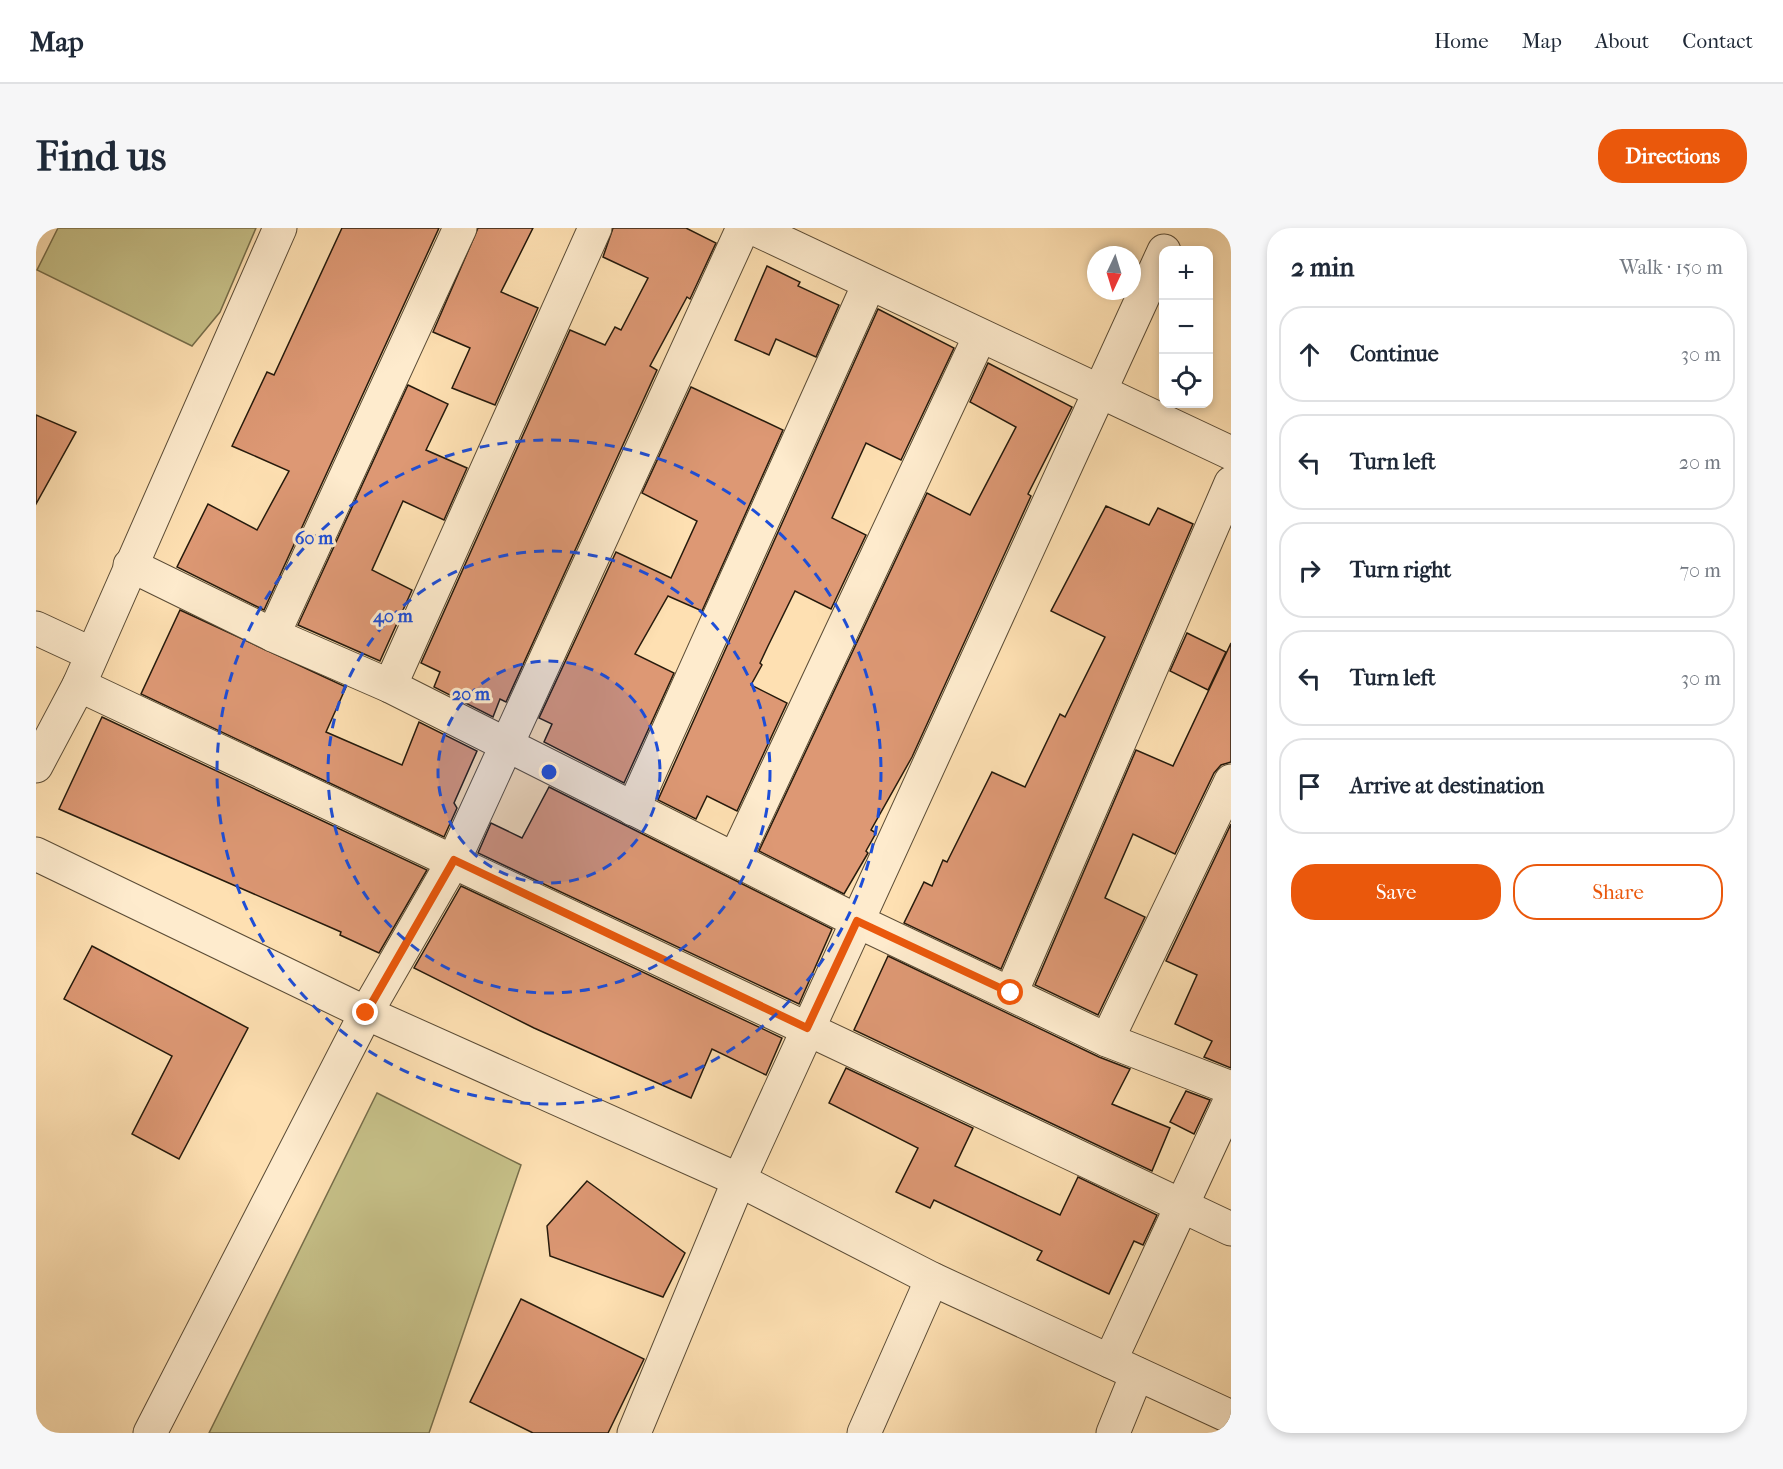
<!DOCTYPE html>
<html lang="en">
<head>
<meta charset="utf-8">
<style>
  body { margin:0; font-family:"IM FELL French Canon",serif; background:#f6f6f7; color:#1f2937 }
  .controls { position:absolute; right:18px; top:18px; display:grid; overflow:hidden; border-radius:12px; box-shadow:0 3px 9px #0003 }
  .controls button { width:54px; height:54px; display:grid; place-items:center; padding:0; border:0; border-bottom:2px solid #e0e1e3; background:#fff; color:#1f2937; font:30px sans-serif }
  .compass { position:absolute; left:1051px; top:18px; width:54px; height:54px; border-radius:50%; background:#fff; box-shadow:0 3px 9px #0003; rotate:184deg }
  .stop { position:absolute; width:18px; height:18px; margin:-14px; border:4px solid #ea580c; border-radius:50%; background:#fff }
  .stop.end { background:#ea580c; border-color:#fff; box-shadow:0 2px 6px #0008 }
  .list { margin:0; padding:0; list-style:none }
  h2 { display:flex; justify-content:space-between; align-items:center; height:78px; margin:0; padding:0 24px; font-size:26px }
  h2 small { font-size:20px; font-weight:400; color:#747a83 }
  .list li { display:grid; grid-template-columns:39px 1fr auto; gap:18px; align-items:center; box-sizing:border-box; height:96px; margin:0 12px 12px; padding:0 12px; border:2px solid #e0e1e3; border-radius:24px }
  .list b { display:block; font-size:22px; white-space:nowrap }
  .list em { font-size:20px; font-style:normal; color:#747a83 }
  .actions { display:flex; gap:12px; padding:18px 24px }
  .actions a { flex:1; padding:14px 0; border:2px solid #ea580c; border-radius:24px; text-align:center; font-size:21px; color:#ea580c }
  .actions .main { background:#ea580c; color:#fff }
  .icon { flex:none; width:33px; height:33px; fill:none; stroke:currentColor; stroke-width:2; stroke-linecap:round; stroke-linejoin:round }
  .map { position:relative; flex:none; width:1195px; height:1205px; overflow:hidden; border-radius:24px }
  header { display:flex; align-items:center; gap:36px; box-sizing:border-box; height:84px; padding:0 30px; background:#fff; border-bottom:2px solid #e0e1e3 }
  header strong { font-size:28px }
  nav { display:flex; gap:33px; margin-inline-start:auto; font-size:21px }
  .intro { display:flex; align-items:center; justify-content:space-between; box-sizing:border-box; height:144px; padding:0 36px }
  h1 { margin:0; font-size:42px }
  .button { padding:15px 27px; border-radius:24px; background:#ea580c; color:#fff; font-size:21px; font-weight:700 }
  main { display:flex; gap:36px; padding:0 36px }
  aside { flex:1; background:#fff; border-radius:24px; box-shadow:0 3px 9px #0003 }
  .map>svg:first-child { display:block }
  .green { fill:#c6c088; stroke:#766d4a; stroke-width:1.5 }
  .building { fill:#dd9874; stroke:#251a0c; stroke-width:1.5 }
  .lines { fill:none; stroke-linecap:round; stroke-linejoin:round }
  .minor-casing { stroke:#5b4c36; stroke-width:35 }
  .tertiary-casing { stroke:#5b4c36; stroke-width:35 }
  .minor { stroke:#feebcd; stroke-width:33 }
  .tertiary { stroke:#feebcd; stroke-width:33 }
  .route { stroke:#ea580c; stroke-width:8 }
  .ring { fill:none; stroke:#1d4ed8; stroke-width:3; stroke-dasharray:10 8 }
  .centre { fill:#1d4ed8; stroke:#feebcd; stroke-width:3 }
  .ring-label { font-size:18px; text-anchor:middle; font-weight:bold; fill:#1d4ed8; stroke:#feebcd; stroke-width:6; stroke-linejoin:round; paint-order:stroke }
</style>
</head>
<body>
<header>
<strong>Map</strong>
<nav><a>Home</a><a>Map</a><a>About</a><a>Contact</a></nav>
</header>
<div class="intro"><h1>Find us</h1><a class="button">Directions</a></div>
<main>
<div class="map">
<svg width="1195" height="1205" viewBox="0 0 1195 1205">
  <rect width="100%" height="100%" fill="#fee0b2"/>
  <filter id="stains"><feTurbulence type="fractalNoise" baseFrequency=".00333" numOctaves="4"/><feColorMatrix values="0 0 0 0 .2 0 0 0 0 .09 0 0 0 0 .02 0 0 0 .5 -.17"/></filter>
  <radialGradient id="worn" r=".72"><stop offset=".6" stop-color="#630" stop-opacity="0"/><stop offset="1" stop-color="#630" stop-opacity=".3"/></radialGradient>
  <g class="green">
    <path d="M 22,0 L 220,0 L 184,84 L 156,118 L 1,42 Z"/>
    <path d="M 341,865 L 485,937 L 393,1205 L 173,1205 Z"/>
  </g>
  <g class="building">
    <path d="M 306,0 L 403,0 L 228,382 L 141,339 L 172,276 L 221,302 L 253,243 L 196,218 L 231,144 L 238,147 Z"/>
    <path d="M 442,0 L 497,0 L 465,64 L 502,80 L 459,177 L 416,160 L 434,120 L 397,104 Z"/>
    <path d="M 577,0 L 650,0 L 680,15 L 654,71 L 651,69 L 614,138 L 621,142 L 470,474 L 464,471 L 457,489 L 398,459 L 404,444 L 385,435 L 534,102 L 569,117 L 579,99 L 585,102 L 612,50 L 567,29 Z"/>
    <path d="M 731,38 L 764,54 L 762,58 L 803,77 L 780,129 L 740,111 L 733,127 L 699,112 Z"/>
    <path d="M 842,81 L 918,120 L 865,232 L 830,215 L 796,290 L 830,307 L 795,381 L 759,363 L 732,418 L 724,435 L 726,437 L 715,457 L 751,475 L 701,583 L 671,568 L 660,591 L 622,572 Z"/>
    <path d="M 952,135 L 1036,179 L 992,266 L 995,268 L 876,529 L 835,602 L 840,605 L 830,623 L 832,625 L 808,666 L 723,623 L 891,265 L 934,287 L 980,199 L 934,174 Z"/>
    <path d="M 372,157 L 412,176 L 390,222 L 431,240 L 408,292 L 367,273 L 336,342 L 376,362 L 344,433 L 262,397 Z"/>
    <path d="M 655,159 L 747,202 L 666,383 L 632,368 L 599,426 L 638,445 L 588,555 L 508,514 L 516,496 L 503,490 L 580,324 L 635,350 L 661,293 L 606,265 Z"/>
    <path d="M 0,187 L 40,204 L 0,276 Z"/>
    <path d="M 1070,278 L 1113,297 L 1122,280 L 1157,296 L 965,741 L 868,695 L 888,654 L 896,658 L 907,632 L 911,634 L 956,544 L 989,559 L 1024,486 L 1029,489 L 1069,409 L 1015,383 Z"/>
    <path d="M 144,382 L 310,459 L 290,504 L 366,537 L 383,494 L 441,523 L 418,575 L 421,580 L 408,609 L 105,466 Z"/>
    <path d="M 1151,405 L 1190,424 L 1172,462 L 1134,443 Z"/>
    <path d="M 1195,415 L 1195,534 L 1185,537 L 1178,545 L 1139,626 L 1097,606 L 1069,670 L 1109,689 L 1062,787 L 999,757 L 1100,522 L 1137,538 Z"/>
    <path d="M 66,489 L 391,642 L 343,725 L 304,707 L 305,704 L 23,581 Z"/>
    <path d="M 513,559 L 796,701 L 763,776 L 442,625 L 455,595 L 486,610 Z"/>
    <path d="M 1195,596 L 1195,840 L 1168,829 L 1176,813 L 1139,796 L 1161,747 L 1130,733 Z"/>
    <path d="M 425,658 L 746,810 L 730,847 L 676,821 L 655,870 L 498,800 L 378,740 Z"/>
    <path d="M 56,718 L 212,800 L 143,931 L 96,906 L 136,828 L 28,771 Z"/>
    <path d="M 852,728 L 1063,829 L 1094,841 L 1076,876 L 1134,900 L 1116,943 L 818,802 Z"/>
    <path d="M 810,840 L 937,900 L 919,938 L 1024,987 L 1042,949 L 1121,987 L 1107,1017 L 1098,1013 L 1073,1066 L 1001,1032 L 1006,1023 L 898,972 L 894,980 L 860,964 L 882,920 L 793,875 Z"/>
    <path d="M 1150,863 L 1174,872 L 1158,906 L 1134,894 Z"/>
    <path d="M 551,953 L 649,1025 L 627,1069 L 514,1028 L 511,998 Z"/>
    <path d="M 485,1071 L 608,1131 L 572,1205 L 497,1205 L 434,1174 Z"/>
  </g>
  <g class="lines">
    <defs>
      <g id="minor">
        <path d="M 717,0 L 1195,225"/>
        <path d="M 94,337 L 237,407 L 354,458 L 821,693 L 1071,812 L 1195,860"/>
        <path d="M 0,400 L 56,426"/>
        <path d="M 237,407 L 424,0"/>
        <path d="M 43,457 L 1195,1001"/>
        <path d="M 354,458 L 559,0"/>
        <path d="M 597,581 L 833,56"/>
        <path d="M 699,631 L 944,108"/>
        <path d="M 975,765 L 1195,255"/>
        <path d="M 330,785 L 418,632 L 707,0"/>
        <path d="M 1071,812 L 1195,553"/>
        <path d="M 1074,1133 L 1195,871"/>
        <path d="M 598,1205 L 703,952"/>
        <path d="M 828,1205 L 896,1051"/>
        <path d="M 1077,1205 L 1101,1146"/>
      </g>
      <g id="tertiary">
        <path d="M 0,538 L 43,457 L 244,0"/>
        <path d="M 0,626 L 330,785 L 703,952 L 896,1051 L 1195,1189"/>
        <path d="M 703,952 L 1128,23"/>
        <path d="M 114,1205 L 330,785"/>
      </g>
    </defs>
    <use href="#minor" class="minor-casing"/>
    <use href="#tertiary" class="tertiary-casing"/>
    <use href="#minor" class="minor"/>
    <use href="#tertiary" class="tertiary"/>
  </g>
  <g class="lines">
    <path class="route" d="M 330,785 L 418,632 L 771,800 L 821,693 L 975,765"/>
  </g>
  <circle cx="513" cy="544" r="111" fill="#1d4ed8" fill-opacity=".12"/>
  <g class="ring">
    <circle cx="513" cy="544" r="111"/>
    <circle cx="513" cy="544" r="221"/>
    <circle cx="513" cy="544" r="332"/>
  </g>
  <circle cx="513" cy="544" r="9" class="centre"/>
  <g class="ring-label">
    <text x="278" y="316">60 m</text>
    <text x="357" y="394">40 m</text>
    <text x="435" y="472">20 m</text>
  </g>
  <rect width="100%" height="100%" filter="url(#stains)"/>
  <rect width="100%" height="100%" fill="url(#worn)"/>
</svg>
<div class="controls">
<button>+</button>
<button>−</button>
<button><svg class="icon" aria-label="locate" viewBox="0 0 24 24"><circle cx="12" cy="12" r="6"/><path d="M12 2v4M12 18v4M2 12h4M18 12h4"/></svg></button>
</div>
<svg class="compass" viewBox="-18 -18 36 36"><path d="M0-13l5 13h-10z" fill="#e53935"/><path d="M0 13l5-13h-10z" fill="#747a83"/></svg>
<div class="stop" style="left:975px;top:765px"></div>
<div class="stop end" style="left:330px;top:785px"></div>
</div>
<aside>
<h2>2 min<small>Walk · 150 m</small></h2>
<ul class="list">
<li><svg class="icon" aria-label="ahead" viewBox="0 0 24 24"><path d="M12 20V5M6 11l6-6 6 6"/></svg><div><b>Continue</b></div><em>30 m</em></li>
<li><svg class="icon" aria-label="left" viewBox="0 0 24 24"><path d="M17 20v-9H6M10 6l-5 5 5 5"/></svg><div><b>Turn left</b></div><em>20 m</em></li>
<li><svg class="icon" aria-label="right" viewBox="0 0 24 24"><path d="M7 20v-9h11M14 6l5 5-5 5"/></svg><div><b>Turn right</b></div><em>70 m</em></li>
<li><svg class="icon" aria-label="left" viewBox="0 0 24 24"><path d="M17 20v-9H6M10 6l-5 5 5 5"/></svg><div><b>Turn left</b></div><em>30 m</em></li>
<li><svg class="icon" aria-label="arrive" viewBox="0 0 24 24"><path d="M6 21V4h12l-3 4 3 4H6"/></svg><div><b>Arrive at destination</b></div></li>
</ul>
<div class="actions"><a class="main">Save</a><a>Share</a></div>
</aside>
</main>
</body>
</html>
